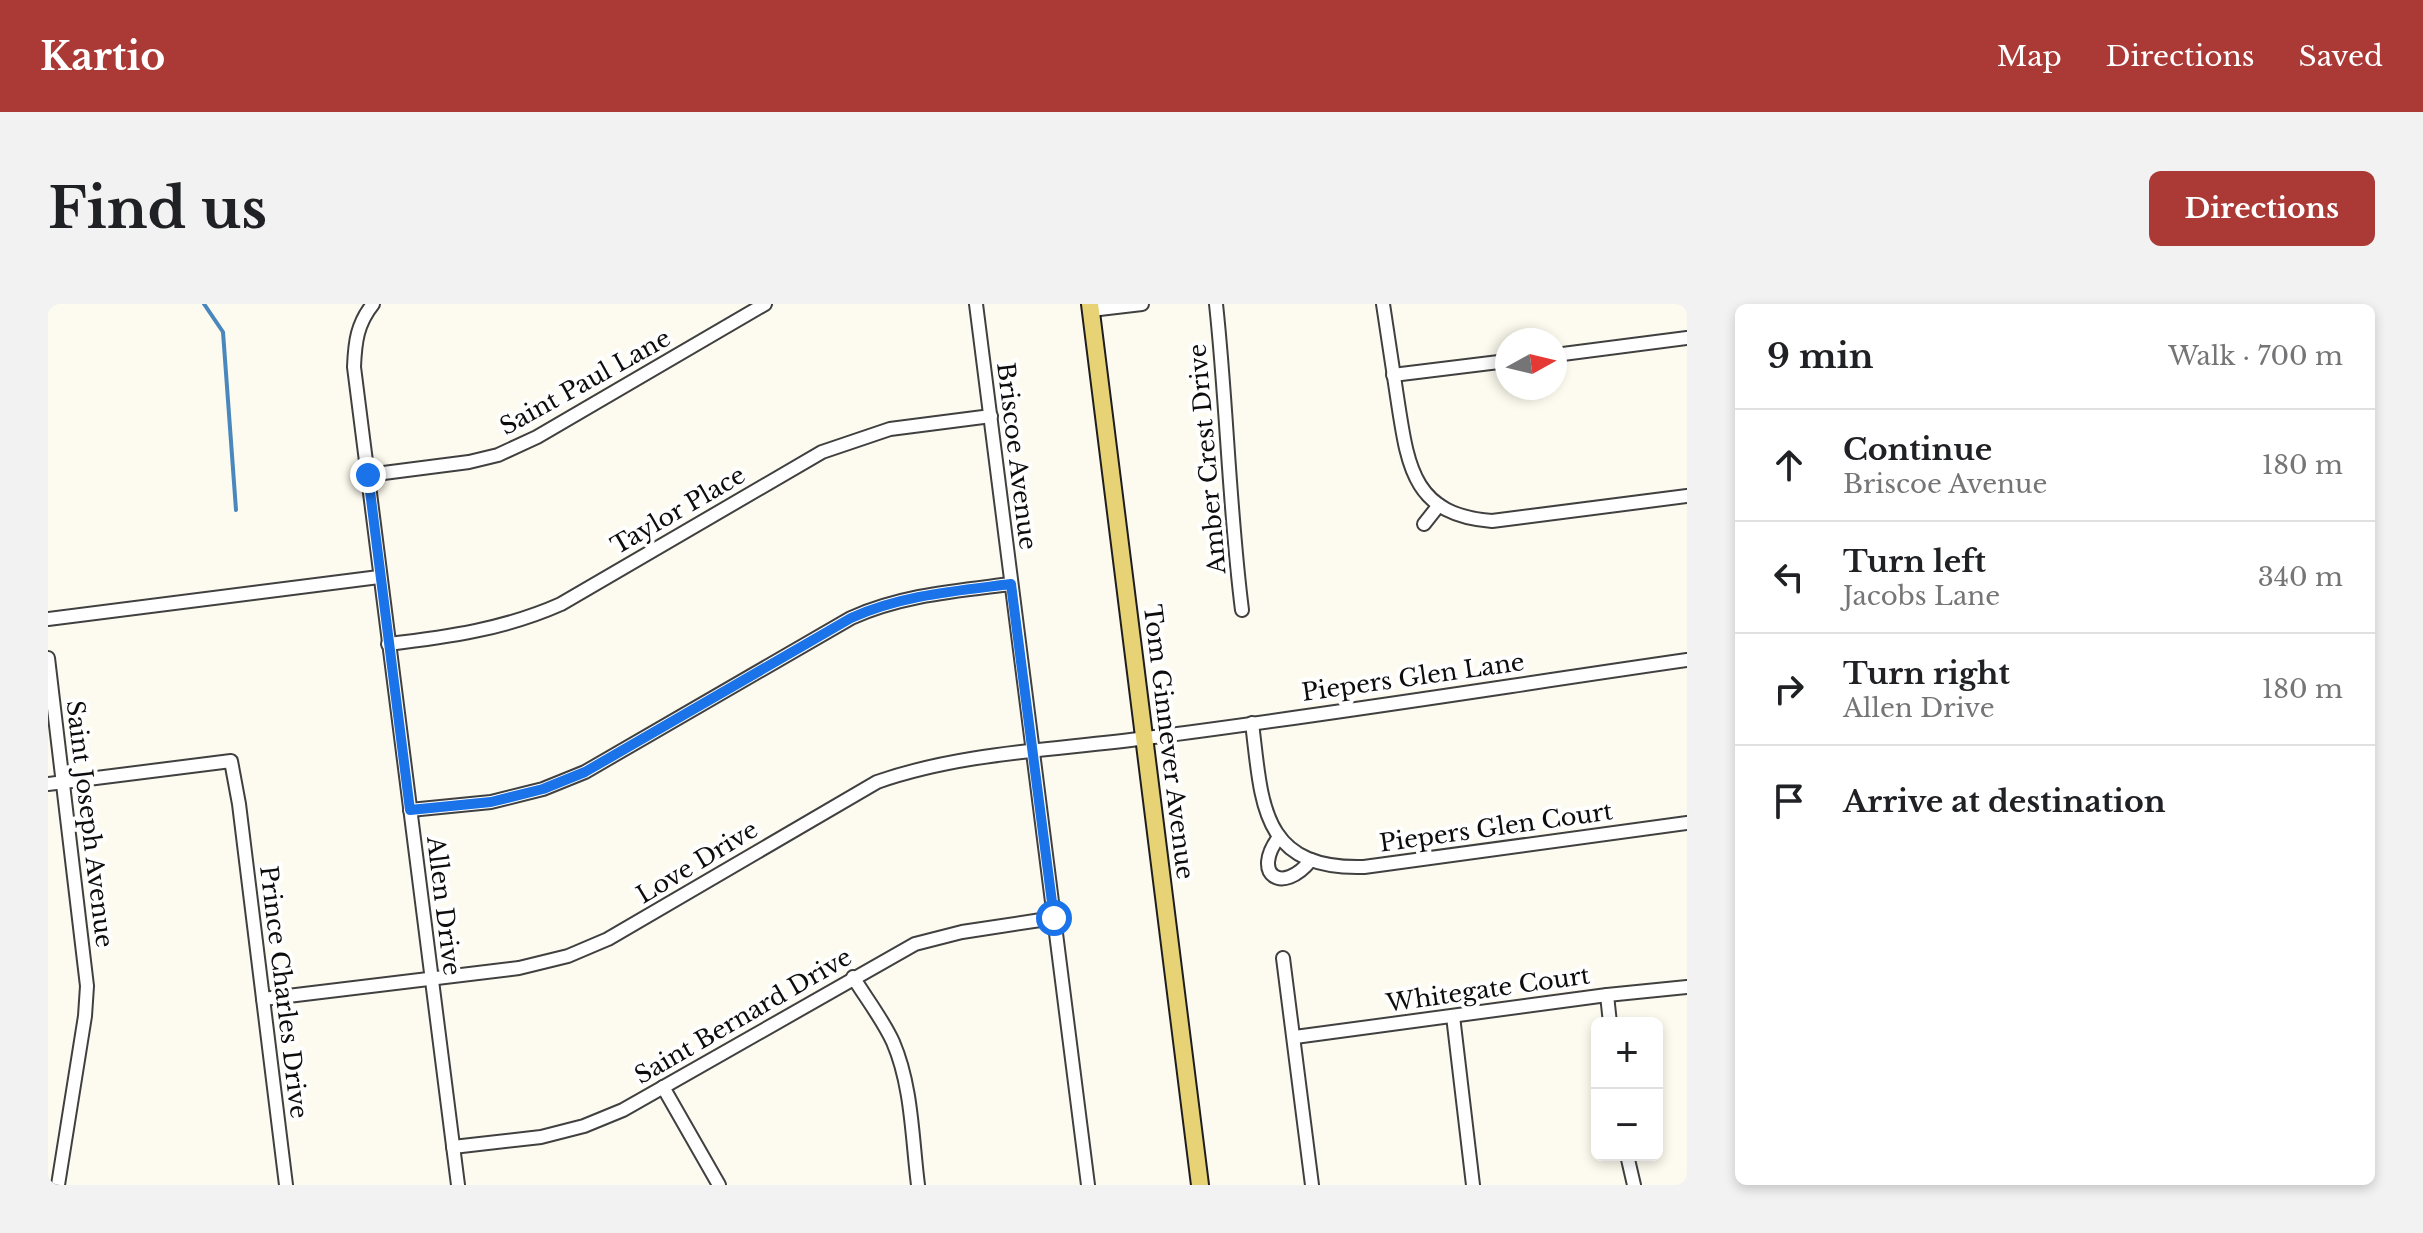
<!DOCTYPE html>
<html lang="en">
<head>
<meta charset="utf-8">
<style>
  body { margin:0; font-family:"Libre Baskerville",serif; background:#f2f2f2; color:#202124 }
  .controls { position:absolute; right:24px; bottom:24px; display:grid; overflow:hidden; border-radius:12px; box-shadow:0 4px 12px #0003 }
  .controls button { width:72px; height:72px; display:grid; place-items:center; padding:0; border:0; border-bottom:2px solid #e0e0e0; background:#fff; color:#202124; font:40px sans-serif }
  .compass { position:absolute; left:1447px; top:24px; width:72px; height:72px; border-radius:50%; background:#fff; box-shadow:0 4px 12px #0003; rotate:82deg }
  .stop { position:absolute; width:24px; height:24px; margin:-18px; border:6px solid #1a73e8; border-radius:50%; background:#fff }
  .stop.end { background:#1a73e8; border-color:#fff; box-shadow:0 2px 8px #0008 }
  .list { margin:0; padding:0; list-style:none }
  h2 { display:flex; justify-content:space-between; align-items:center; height:104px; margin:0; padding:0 32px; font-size:34px }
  h2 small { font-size:26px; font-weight:400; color:#757577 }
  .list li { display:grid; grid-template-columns:52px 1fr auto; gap:24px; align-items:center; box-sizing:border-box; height:112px; padding:0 32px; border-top:2px solid #e0e0e0 }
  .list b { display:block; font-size:30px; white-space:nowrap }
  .list p { margin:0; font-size:26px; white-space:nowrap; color:#757577 }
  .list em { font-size:26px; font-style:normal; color:#757577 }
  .icon { flex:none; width:44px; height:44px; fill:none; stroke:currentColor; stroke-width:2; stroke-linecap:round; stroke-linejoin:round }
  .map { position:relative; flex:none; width:1639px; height:881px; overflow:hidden; border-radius:12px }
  header { display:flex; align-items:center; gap:48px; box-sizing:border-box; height:112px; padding:0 40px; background:#ab3936; color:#fff }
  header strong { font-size:38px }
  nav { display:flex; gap:44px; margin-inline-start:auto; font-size:28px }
  .intro { display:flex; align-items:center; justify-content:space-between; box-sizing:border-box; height:192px; padding:0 48px }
  h1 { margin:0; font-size:56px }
  .button { padding:20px 36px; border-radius:12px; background:#ab3936; color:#fff; font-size:28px; font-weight:700 }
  main { display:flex; gap:48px; padding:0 48px }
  aside { flex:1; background:#fff; border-radius:12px; box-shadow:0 4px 12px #0003 }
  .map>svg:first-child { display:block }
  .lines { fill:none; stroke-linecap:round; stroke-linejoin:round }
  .stream { stroke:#4a87bc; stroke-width:4 }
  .minor-casing { stroke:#404040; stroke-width:16 }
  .major-casing { stroke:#1e1e1e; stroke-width:20 }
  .minor { stroke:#fff; stroke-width:12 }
  .major { stroke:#e7d375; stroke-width:16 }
  .route { stroke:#1a73e8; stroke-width:10 }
  .labels { text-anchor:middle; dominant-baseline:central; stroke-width:8; stroke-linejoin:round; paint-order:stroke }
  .street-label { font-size:24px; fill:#0d0d0d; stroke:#fff }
</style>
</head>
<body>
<header>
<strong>Kartio</strong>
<nav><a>Map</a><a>Directions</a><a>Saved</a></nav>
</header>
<div class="intro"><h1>Find us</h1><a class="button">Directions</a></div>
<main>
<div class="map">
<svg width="1639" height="881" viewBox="0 0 1639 881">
  <rect width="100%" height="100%" fill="#fdfbef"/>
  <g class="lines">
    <path class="stream" d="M 156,0 L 175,28 L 188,206"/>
    <defs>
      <g id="minor">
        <path d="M 325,0 C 309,20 307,38 306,63 L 410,881"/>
        <path d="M 928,0 L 1040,881"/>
        <path d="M 1168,0 C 1179,102 1181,204 1194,306"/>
        <path d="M 1335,0 C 1340,33 1345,66 1350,99 C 1360,164 1366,211 1444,217 L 1639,192"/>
        <path d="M 1043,6 L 1094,0"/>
        <path d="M 1507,51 L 1639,34"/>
        <path d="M 1345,71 L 1459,57"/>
        <path d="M 320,171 L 421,158 L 450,151 L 489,133 L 717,0"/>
        <path d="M 1376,220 L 1391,201"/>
        <path d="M 0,315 L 331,273"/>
        <path d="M 340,340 C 400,333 457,325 513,300 L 774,148 L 842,125 L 943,112"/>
        <path d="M 0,354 L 39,682 L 37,712 L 10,881"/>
        <path d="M 1204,419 C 1214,499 1212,566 1316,563 L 1639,519"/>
        <path d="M 0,480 L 183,457 L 191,500 L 238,881"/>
        <path d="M 362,506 L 443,498 L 495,485 L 537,468 L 803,314 C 854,291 908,287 963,280"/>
        <path d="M 1231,533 C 1203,570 1234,592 1263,556"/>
        <path d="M 1235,654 L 1264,881"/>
        <path d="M 805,673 C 818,694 835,716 845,738 C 864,782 864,834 870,881"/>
        <path d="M 1559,691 L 1562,719"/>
        <path d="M 215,695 L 471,664 L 520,652 L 560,635 L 829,478 C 915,448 1009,446 1098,434 C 1279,411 1459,382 1639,356"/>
        <path d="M 1405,712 L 1425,881"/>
        <path d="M 1247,733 L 1559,691 L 1639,683"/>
        <path d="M 615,783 L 671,881"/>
        <path d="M 405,843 L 493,833 L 536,822 L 575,806 L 867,640 L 914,628 L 1006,614"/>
        <path d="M 1579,851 L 1586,881"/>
      </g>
      <path id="major" d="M 1042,0 L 1152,881"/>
    </defs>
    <use href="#minor" class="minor-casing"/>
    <use href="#major" class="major-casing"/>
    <use href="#minor" class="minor"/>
    <use href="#major" class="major"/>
  </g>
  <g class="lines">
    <path class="route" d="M 320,171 L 362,506 L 443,498 L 495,485 L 537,468 L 803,314 C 854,291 908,287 963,280 L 1006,614"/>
  </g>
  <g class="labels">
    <g class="street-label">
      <text transform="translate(537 78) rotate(-29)">Saint Paul Lane</text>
      <text transform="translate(969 152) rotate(83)">Briscoe Avenue</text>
      <text transform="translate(1159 155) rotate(-95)">Amber Crest Drive</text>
      <text transform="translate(630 206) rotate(-30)">Taylor Place</text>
      <text transform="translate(1365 373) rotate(-8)">Piepers Glen Lane</text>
      <text transform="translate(1121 438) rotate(83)">Tom Ginnever Avenue</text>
      <text transform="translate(42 520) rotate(83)">Saint Joseph Avenue</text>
      <text transform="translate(1448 523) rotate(-8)">Piepers Glen Court</text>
      <text transform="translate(649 558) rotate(-31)">Love Drive</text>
      <text transform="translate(396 602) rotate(83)">Allen Drive</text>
      <text transform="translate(1440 685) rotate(-8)">Whitegate Court</text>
      <text transform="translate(236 688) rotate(83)">Prince Charles Drive</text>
      <text transform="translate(695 712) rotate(-30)">Saint Bernard Drive</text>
    </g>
  </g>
</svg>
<div class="controls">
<button>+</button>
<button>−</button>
</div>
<svg class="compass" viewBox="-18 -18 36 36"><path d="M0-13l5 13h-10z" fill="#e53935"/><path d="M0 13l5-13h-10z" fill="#757577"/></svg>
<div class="stop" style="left:1006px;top:614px"></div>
<div class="stop end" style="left:320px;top:171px"></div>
</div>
<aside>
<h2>9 min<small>Walk · 700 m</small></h2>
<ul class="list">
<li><svg class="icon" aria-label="ahead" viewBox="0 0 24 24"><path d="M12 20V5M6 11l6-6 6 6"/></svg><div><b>Continue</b><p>Briscoe Avenue</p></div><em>180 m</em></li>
<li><svg class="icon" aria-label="left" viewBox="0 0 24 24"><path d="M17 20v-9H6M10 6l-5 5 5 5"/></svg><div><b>Turn left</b><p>Jacobs Lane</p></div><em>340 m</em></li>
<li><svg class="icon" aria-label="right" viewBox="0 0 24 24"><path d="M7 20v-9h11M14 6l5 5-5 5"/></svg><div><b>Turn right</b><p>Allen Drive</p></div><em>180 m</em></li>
<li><svg class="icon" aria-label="arrive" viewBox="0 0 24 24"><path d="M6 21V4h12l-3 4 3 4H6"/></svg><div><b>Arrive at destination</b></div></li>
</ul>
</aside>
</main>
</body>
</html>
